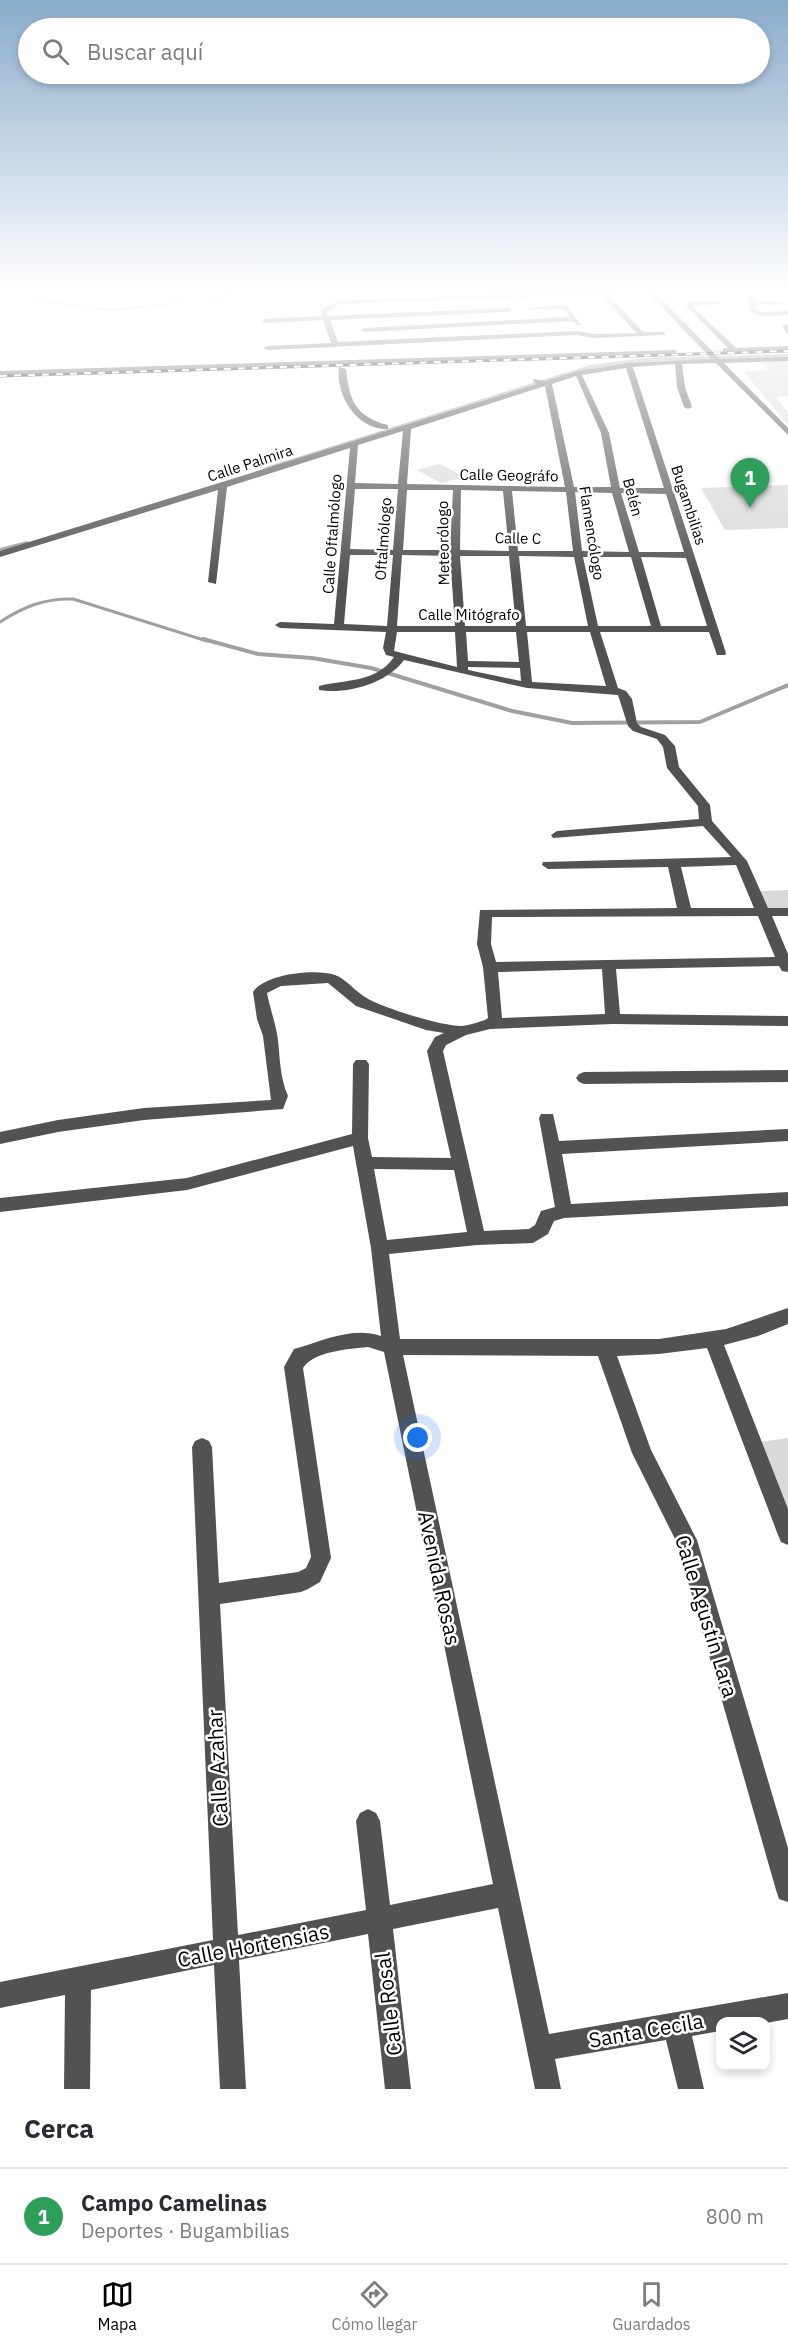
<!DOCTYPE html>
<html lang="es">
<head>
<meta charset="utf-8">
<style>
  body { margin:0; font-family:"IBM Plex Sans",sans-serif; background:#f7f7f7; color:#2b2b33 }
  .controls { position:absolute; right:18px; bottom:18px; display:grid; overflow:hidden; border-radius:12px; box-shadow:0 3px 9px #0003 }
  .controls button { width:54px; height:54px; display:grid; place-items:center; padding:0; border:0; border-bottom:2px solid #e1e1e2; background:#fff; color:#2b2b33; font:30px sans-serif }
  .you { position:absolute; left:418px; top:1438px; width:21px; height:21px; margin:-15px; border:4px solid #fff; border-radius:50%; background:#1a73e8; box-shadow:0 0 0 9px #1a73e833 }
  .badge { display:grid; place-items:center; width:39px; height:39px; border-radius:50%; background:#000; color:#fff; font-size:20px; font-weight:700 }
  .pin { position:absolute; translate:-50% -50px; filter:drop-shadow(0 2px 3px #0008) }
  .pin::after { content:''; position:absolute; top:32px; width:21px; height:18px; background:inherit; clip-path:polygon(0 0,100% 0,50% 100%) }
  .list { margin:0; padding:0; list-style:none }
  h2 { display:flex; justify-content:space-between; align-items:center; height:78px; margin:0; padding:0 24px; font-size:26px }
  h2 small { font-size:20px; font-weight:400; color:#7c7c81 }
  .list li { display:grid; grid-template-columns:39px 1fr auto; gap:18px; align-items:center; box-sizing:border-box; height:96px; padding:0 24px; border-top:2px solid #e1e1e2 }
  .list b { display:block; font-size:22px; white-space:nowrap }
  .list p { margin:0; font-size:20px; white-space:nowrap; color:#7c7c81 }
  .list em { font-size:20px; font-style:normal; color:#7c7c81 }
  .icon { flex:none; width:33px; height:33px; fill:none; stroke:currentColor; stroke-width:2; stroke-linecap:round; stroke-linejoin:round }
  .map { position:relative; flex:none; width:788px; height:2089px; overflow:hidden }
  .search { position:absolute; background:#fff; box-shadow:0 3px 9px #0003; left:18px; right:18px; top:18px; height:66px; display:flex; align-items:center; gap:15px; box-sizing:border-box; padding:0 21px; border-radius:33px; color:#7c7c81; font-size:22px }
  .sheet { height:174px; background:#fff }
  nav { display:flex; justify-content:space-around; align-items:center; box-sizing:border-box; height:84px; border-top:2px solid #e1e1e2; background:#fff; font-size:16px; color:#7c7c81 }
  nav a { display:grid; justify-items:center; gap:3px }
  nav .on { color:#000 }
  .map>svg:first-child { display:block }
  .green { fill:#d9d9d9 }
  .lines { fill:none; stroke-linecap:round; stroke-linejoin:round }
  .stream-far2 { stroke:#a0a0a0; stroke-width:2 }
  .stream-far1 { stroke:#a0a0a0; stroke-width:3 }
  .stream { stroke:#a0a0a0; stroke-width:4 }
  .canal { fill:#a0a0a0; fill-rule:evenodd }
  .minor { fill:#525252; fill-rule:evenodd }
  .rail-casing { stroke:#000; stroke-width:3 }
  .rail { stroke:#fff; stroke-width:2; stroke-dasharray:7; stroke-linecap:butt }
  .labels { text-anchor:middle; dominant-baseline:central; stroke-width:5; stroke-linejoin:round; paint-order:stroke }
  .far-street-label { font-size:15px; fill:#000; stroke:#fff }
  .near-street-label { font-size:21px; fill:#000; stroke:#fff }
</style>
</head>
<body>
<div class="map">
<svg width="788" height="2089" viewBox="0 0 788 2089">
  <rect width="100%" height="100%" fill="#fff"/>
  <g class="green">
    <path d="M 788,361 L 788,396 L 776,397 L 788,413 L 788,425 L 744,372 L 769,370 L 760,362 Z"/>
    <path d="M 440,464 L 465,477 L 441,483 L 417,470 Z"/>
    <path d="M 788,485 L 788,528 L 725,530 L 701,488 Z"/>
    <path d="M 788,890 L 788,908 L 766,908 L 760,891 Z"/>
    <path d="M 788,1438 L 788,1515 L 761,1442 Z"/>
  </g>
  <g class="lines">
    <path class="stream-far2" d="M 25,290 L 35,300 L 111,310 L 167,304 L 203,290"/>
    <path class="stream-far1" d="M 0,622 C 23,607 45,598 73,599 L 207,641"/>
    <path class="stream" d="M 203,639 L 258,654 L 312,658 L 371,668 L 512,711 L 572,723 L 700,722 L 788,685"/>
    <g class="canal">
      <path d="M 788,354 L 788,358 L 644,362 L 591,369 L 270,470 L 263,468 L 590,365 L 644,358 Z"/>
      <path d="M 27,541 L 32,544 L 30,546 L 0,554 L 0,548 Z"/>
    </g>
    <g class="minor">
      <path d="M 230,290 L 240,290 L 217,300 L 212,299 Z"/>
      <path d="M 363,290 L 402,290 L 364,294 L 361,292 Z"/>
      <path d="M 598,290 L 653,290 L 720,359 L 788,357 L 788,361 L 724,363 L 788,428 L 788,435 L 716,363 L 682,364 L 685,387 L 692,407 L 688,409 L 684,407 L 677,387 L 675,364 L 633,367 L 726,653 L 725,655 L 717,655 L 709,632 L 600,632 L 618,688 L 626,691 L 632,699 L 637,723 L 641,727 L 665,735 L 675,746 L 679,767 L 710,805 L 712,821 L 747,861 L 768,908 L 788,908 L 788,916 L 772,916 L 788,954 L 788,972 L 782,971 L 779,966 L 616,969 L 620,1014 L 788,1016 L 788,1026 L 613,1024 L 490,1029 L 466,1035 L 446,1045 L 443,1051 L 484,1231 L 529,1229 L 535,1225 L 541,1211 L 555,1207 L 539,1118 L 541,1114 L 553,1114 L 559,1141 L 788,1129 L 788,1141 L 562,1154 L 571,1204 L 788,1192 L 788,1206 L 564,1218 L 554,1221 L 548,1234 L 533,1243 L 477,1245 L 389,1254 L 400,1339 L 659,1339 L 726,1329 L 788,1308 L 788,1324 L 758,1336 L 724,1345 L 788,1509 L 788,1545 L 781,1542 L 778,1535 L 707,1348 L 659,1354 L 617,1356 L 651,1450 L 697,1540 L 788,1848 L 788,1902 L 779,1899 L 776,1890 L 677,1543 L 632,1453 L 598,1356 L 403,1355 L 549,2034 L 788,1993 L 788,2019 L 766,2023 L 720,2022 L 720,2031 L 692,2036 L 704,2089 L 678,2089 L 666,2040 L 555,2059 L 561,2089 L 535,2089 L 498,1908 L 393,1929 L 411,2089 L 385,2089 L 368,1934 L 239,1960 L 246,2089 L 220,2089 L 214,1965 L 91,1990 L 90,2089 L 64,2089 L 65,1995 L 0,2008 L 0,1982 L 213,1940 L 192,1447 L 195,1441 L 202,1438 L 209,1441 L 212,1447 L 219,1583 L 298,1572 L 306,1568 L 311,1557 L 284,1367 L 294,1349 L 301,1347 C 327,1339 354,1327 381,1336 L 371,1248 L 353,1146 L 187,1190 L 0,1212 L 0,1198 L 187,1178 L 352,1134 L 353,1064 L 356,1060 L 366,1060 L 369,1064 L 368,1138 L 372,1157 L 451,1158 L 427,1051 L 435,1037 L 444,1033 L 426,1030 L 356,1006 L 328,983 L 281,986 L 267,993 C 270,1009 276,1024 278,1040 C 280,1059 280,1078 288,1096 L 283,1109 L 144,1120 L 58,1132 L 0,1144 L 0,1132 L 58,1120 L 144,1108 L 271,1100 L 263,1036 L 257,1019 L 253,992 C 264,974 315,968 335,975 C 346,979 355,991 365,997 C 379,1007 445,1027 462,1026 C 470,1025 478,1022 485,1020 L 488,1018 L 483,967 L 477,944 L 480,910 L 677,908 L 668,867 L 548,869 L 542,865 L 543,862 L 731,857 L 703,826 L 553,838 L 551,835 L 557,831 L 699,819 L 698,806 L 667,768 L 663,747 L 657,739 L 633,731 L 628,726 L 618,695 L 527,688 L 404,660 C 388,683 346,695 319,690 L 319,686 C 347,679 376,683 394,657 L 386,655 L 383,648 L 386,632 L 280,628 L 275,625 L 280,622 L 334,624 L 350,448 L 227,487 L 216,584 L 208,582 L 218,490 L 0,557 L 0,551 L 537,384 L 533,381 L 534,379 L 545,381 L 578,371 L 629,363 L 712,359 L 648,293 L 609,295 L 643,332 L 664,332 L 666,335 L 595,338 L 577,335 L 267,350 L 263,348 L 267,346 L 331,343 L 323,320 L 265,323 L 262,321 L 265,319 L 322,316 L 321,310 L 339,300 ZM 602,295 L 636,333 L 595,334 L 577,331 L 338,342 L 330,320 L 509,312 L 512,310 L 509,308 L 328,316 L 327,312 L 340,304 ZM 626,368 L 664,488 L 620,488 L 609,433 L 582,375 ZM 576,376 L 601,433 L 611,487 L 574,487 L 552,384 ZM 545,386 L 565,487 L 407,484 L 411,429 ZM 403,431 L 398,484 L 355,483 L 358,445 ZM 355,489 L 398,489 L 393,550 L 350,549 ZM 407,490 L 453,490 L 450,550 L 403,550 ZM 461,490 L 503,491 L 509,551 L 460,550 ZM 512,491 L 566,492 L 573,551 L 518,551 ZM 575,492 L 612,493 L 629,552 L 582,551 ZM 621,493 L 666,494 L 684,552 L 639,552 ZM 350,555 L 393,555 L 387,626 L 344,624 ZM 402,555 L 450,556 L 455,626 L 397,626 ZM 460,556 L 509,556 L 516,626 L 465,626 ZM 519,556 L 574,557 L 588,626 L 526,626 ZM 583,557 L 631,557 L 651,626 L 598,626 ZM 641,557 L 686,558 L 707,626 L 661,626 ZM 397,632 L 455,632 L 457,667 L 394,651 ZM 466,632 L 516,632 L 519,662 L 468,661 ZM 527,632 L 590,632 L 606,686 L 532,682 ZM 468,667 L 520,668 L 521,681 L 468,670 ZM 736,865 L 754,908 L 691,908 L 681,867 ZM 758,916 L 775,957 L 496,962 L 491,944 L 492,917 ZM 602,969 L 605,1014 L 502,1018 L 498,972 ZM 374,1169 L 454,1170 L 467,1232 L 387,1240 ZM 368,1347 L 384,1352 L 493,1884 L 390,1905 L 380,1821 L 376,1813 L 368,1809 L 360,1813 L 356,1821 L 366,1910 L 238,1935 L 220,1604 L 301,1592 L 308,1589 L 320,1582 L 331,1558 L 303,1368 C 314,1351 349,1349 368,1347 Z"/>
      <path d="M 657,290 L 706,290 L 703,292 Z"/>
      <path d="M 750,290 L 756,290 L 756,300 L 784,303 L 781,305 L 756,304 L 755,310 L 762,312 L 788,311 L 788,315 L 762,316 L 750,312 L 748,302 Z"/>
      <path d="M 722,301 L 720,304 L 692,306 L 736,348 L 788,346 L 788,350 L 723,352 L 723,348 L 728,348 L 686,306 L 690,301 Z"/>
      <path d="M 566,305 L 581,325 L 577,325 L 573,321 L 365,332 L 361,330 L 365,328 L 570,317 L 564,309 L 530,310 L 527,308 Z"/>
      <path d="M 785,324 L 788,325 L 788,335 L 782,326 Z"/>
      <path d="M 675,350 L 678,354 L 0,375 L 0,371 Z"/>
      <path d="M 339,367 L 346,369 C 349,399 355,417 388,425 L 388,429 C 357,430 335,395 339,367 Z"/>
      <path d="M 788,1070 L 788,1082 L 584,1084 L 579,1082 L 576,1078 L 579,1074 L 584,1072 Z"/>
    </g>
    <defs>
      <path id="rail" d="M 0,376 L 788,351"/>
    </defs>
    <use href="#rail" class="rail-casing"/>
    <use href="#rail" class="rail"/>
  </g>
  <linearGradient id="sky" x2="0" y2="1"><stop stop-color="#8baccb"/><stop offset="0.5" stop-color="#fff"/><stop offset="1" stop-color="#fff" stop-opacity="0"/></linearGradient>
  <rect width="788" height="583" fill="url(#sky)"/>
  <g class="labels">
    <g class="far-street-label">
      <text transform="translate(250 463) rotate(-18)">Calle Palmira</text>
      <text transform="translate(509 475) rotate(1)">Calle Geográfo</text>
      <text transform="translate(633 497) rotate(75)">Belén</text>
      <text transform="translate(689 505) rotate(72)">Bugambilias</text>
      <text transform="translate(592 533) rotate(81)">Flamencólogo</text>
      <text transform="translate(332 534) rotate(-86)">Calle Oftalmólogo</text>
      <text transform="translate(518 538) rotate(1)">Calle C</text>
      <text transform="translate(383 539) rotate(-86)">Oftalmólogo</text>
      <text transform="translate(443 543) rotate(-91)">Meteorólogo</text>
      <text x="469" y="614">Calle Mitógrafo</text>
    </g>
    <g class="near-street-label">
      <text transform="translate(440 1578) rotate(78)">Avenida Rosas</text>
      <text transform="translate(707 1616) rotate(73)">Calle Agustín Lara</text>
      <text transform="translate(217 1768) rotate(-93)">Calle Azahar</text>
      <text transform="translate(253 1945) rotate(-11)">Calle Hortensias</text>
      <text transform="translate(388 2004) rotate(-97)">Calle Rosal</text>
      <text transform="translate(646 2030) rotate(-10)">Santa Cecila</text>
    </g>
  </g>
</svg>
<div class="controls">
<button><svg class="icon" aria-label="layers" viewBox="0 0 24 24"><path d="M12 4l9 5-9 5-9-5zM3 14l9 5 9-5"/></svg></button>
</div>
<div class="you"></div>
<div class="pin badge" style="left:750px;top:508px;background:#2e9e5b">1</div>
<div class="search"><svg class="icon" aria-label="search" viewBox="0 0 24 24"><circle cx="10" cy="10" r="6"/><path d="M15 15l6 6"/></svg>Buscar aquí</div>
</div>
<section class="sheet">
<h2>Cerca<small></small></h2>
<ul class="list">
<li><span class="badge" style="background:#2e9e5b">1</span><div><b>Campo Camelinas</b><p>Deportes · Bugambilias</p></div><em>800 m</em></li>
</ul>
</section>
<nav>
<a class="on"><svg class="icon" aria-label="map" viewBox="0 0 24 24"><path d="M3 6l6-2 6 2 6-2v14l-6 2-6-2-6 2zM9 4v14M15 6v14"/></svg>Mapa</a>
<a><svg class="icon" aria-label="directions" viewBox="0 0 24 24"><path d="M12 3l9 9-9 9-9-9zM9 14v-3h6M13 9l2 2-2 2"/></svg>Cómo llegar</a>
<a><svg class="icon" aria-label="saved" viewBox="0 0 24 24"><path d="M7 4h10v16l-5-4-5 4z"/></svg>Guardados</a>
</nav>
</body>
</html>
